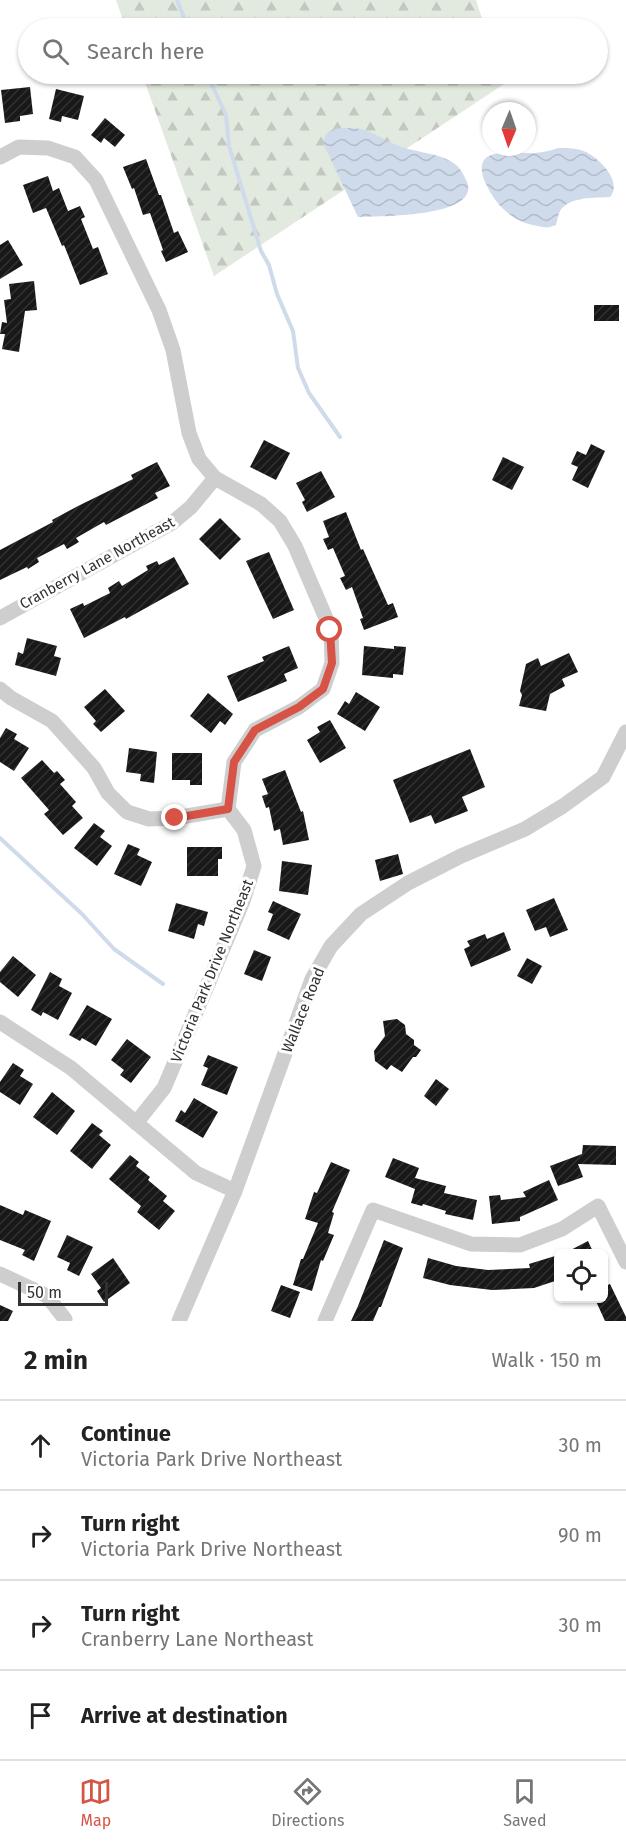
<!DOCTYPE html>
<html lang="en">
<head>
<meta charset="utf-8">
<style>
  body { margin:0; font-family:"Fira Sans",sans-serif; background:#f6f6f6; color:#222 }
  .controls { position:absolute; right:18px; bottom:18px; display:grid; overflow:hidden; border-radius:9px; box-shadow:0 2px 4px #0004 }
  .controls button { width:54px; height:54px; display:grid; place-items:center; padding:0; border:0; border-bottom:2px solid #e0e0e0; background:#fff; color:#222; font:30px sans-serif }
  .compass { position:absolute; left:482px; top:102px; width:54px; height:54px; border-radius:50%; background:#fff; box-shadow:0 2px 4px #0004; rotate:182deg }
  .scale { position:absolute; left:18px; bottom:15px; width:90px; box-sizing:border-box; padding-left:6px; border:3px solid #313131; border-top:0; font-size:16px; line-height:21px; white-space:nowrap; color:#313131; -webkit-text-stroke:4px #fff; paint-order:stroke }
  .stop { position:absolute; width:18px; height:18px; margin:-14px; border:4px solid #d65345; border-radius:50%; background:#fff }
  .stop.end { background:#d65345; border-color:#fff; box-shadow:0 2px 6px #0008 }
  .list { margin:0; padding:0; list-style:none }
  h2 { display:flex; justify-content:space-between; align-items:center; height:78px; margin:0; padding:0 24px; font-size:26px }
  h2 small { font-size:20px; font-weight:400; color:#767676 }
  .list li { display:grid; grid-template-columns:39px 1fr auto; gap:18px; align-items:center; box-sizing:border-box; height:90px; padding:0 24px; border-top:2px solid #e0e0e0 }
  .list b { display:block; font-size:22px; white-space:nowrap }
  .list p { margin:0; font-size:20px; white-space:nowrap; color:#767676 }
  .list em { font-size:20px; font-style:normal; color:#767676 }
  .icon { flex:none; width:33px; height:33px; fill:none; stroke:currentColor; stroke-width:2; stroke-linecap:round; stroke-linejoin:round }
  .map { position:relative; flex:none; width:626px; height:1321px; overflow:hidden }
  .search { position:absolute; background:#fff; box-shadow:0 2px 4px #0004; left:18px; right:18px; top:18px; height:66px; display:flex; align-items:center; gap:15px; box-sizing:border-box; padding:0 21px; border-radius:33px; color:#767676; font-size:22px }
  .sheet { height:438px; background:#fff }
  nav { display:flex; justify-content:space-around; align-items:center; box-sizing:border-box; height:84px; border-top:2px solid #e0e0e0; background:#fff; font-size:16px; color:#767676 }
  nav a { display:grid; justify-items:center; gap:3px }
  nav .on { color:#d65345 }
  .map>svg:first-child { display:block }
  .forest { fill:url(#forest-firs) }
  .water { fill:url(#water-waves) }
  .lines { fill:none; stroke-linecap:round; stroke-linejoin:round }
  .stream { stroke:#cfdbea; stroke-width:4 }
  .building { fill:url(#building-hatch) }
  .minor { stroke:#cecece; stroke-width:15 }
  .route { stroke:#d65345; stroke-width:8 }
  .labels { text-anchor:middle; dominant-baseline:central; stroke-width:6; stroke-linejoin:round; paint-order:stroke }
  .street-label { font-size:15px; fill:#313131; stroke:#fff }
</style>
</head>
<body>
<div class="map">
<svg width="626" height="1321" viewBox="0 0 626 1321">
  <defs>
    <pattern id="forest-firs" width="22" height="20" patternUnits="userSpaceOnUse" patternTransform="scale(1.5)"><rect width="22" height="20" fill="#e2e9de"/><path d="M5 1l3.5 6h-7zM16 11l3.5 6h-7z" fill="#c2c8bf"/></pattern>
    <pattern id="water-waves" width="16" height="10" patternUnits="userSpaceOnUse" patternTransform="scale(1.5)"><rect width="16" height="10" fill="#cfdbea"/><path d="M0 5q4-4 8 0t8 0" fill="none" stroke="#b2bcc9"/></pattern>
    <pattern id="building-hatch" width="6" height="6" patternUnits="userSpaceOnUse" patternTransform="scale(1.5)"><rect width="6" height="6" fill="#181818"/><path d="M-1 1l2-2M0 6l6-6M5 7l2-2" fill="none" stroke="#313131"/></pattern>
  </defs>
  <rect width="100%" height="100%" fill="#fff"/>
  <g class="forest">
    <path d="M 116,0 L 476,0 L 485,28 L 126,28 Z"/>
    <path d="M 142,74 L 500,74 L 504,84 L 214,276 Z"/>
  </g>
  <g class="water">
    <path d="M 342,128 C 349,128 358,128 364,130 C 377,134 389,143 402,147 C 416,152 439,154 450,161 C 459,165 463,173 467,182 C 481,218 377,216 358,217 L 324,145 C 323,132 331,129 342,128 Z"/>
    <path d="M 558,148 C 567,148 578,148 586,152 C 600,159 623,182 610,197 C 595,198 569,196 560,211 C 558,215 557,221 556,225 C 549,228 545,228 538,226 C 513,222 497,207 486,184 C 483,178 480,169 483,162 C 489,148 522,154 535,153 C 543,152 550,151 558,148 Z"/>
  </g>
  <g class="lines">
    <g class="stream">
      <path d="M 177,0 L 188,28"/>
      <path d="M 207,74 L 226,115 L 229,146 L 261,251 L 269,265 L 277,294 L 293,331 L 298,368 L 309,393 L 340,437"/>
      <path d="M 0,838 L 82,914 L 114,949 L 163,984"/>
    </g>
  </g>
  <g class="building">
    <path d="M 30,87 L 33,114 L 20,116 L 20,121 L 5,123 L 1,90 Z"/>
    <path d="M 56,89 L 84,96 L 78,120 L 62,116 L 61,122 L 49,119 Z"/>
    <path d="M 105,118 L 125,135 L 115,147 L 104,138 L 101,143 L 91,135 Z"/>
    <path d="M 146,159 L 159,195 L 161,195 L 174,233 L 178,231 L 188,252 L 166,262 L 161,251 L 163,250 L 150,213 L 143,215 L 134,188 L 132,189 L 123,167 Z"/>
    <path d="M 48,176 L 53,191 L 59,188 L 68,211 L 80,206 L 85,217 L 81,219 L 93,249 L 98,247 L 108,274 L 80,285 L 64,245 L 62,246 L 46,208 L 33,213 L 23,185 Z"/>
    <path d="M 8,240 L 23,265 L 0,279 L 0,245 Z"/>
    <path d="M 34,281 L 37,310 L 25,311 L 19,352 L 2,349 L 5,334 L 0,334 L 2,322 L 7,323 L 4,300 L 11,299 L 9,284 Z"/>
    <rect x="594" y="305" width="25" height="16"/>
    <path d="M 264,440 L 290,453 L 276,480 L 250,467 Z"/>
    <path d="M 591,444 L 605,451 L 588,488 L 572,480 L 578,467 L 571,464 L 577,451 L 586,455 Z"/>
    <path d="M 503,457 L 524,467 L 512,490 L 492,480 Z"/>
    <path d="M 157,462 L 170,486 L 155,493 L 158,498 L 106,525 L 104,522 L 76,538 L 79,542 L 67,549 L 64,544 L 37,558 L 39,562 L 28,569 L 27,567 L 0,580 L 0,550 L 53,522 L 52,520 L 78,506 L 133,479 L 131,475 Z"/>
    <path d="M 321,471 L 335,497 L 307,512 L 302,502 L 305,500 L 296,483 Z"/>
    <path d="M 346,512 L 361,550 L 363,549 L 388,605 L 393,603 L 398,617 L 364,630 L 360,619 L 363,618 L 352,587 L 346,590 L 340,578 L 345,576 L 333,548 L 328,550 L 323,539 L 329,537 L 323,521 Z"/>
    <path d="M 220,518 L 241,539 L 220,560 L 199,539 Z"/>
    <path d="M 269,552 L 294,610 L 273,619 L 246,561 Z"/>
    <path d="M 174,557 L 189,584 L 126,619 L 125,617 L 84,638 L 70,609 L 83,603 L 84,606 L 110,593 L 108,588 L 119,581 L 122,586 L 148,570 L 146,566 L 157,561 L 159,565 Z"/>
    <path d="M 27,638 L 57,646 L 54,656 L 61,658 L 56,676 L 15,665 L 18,652 L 23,654 Z"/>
    <path d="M 289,646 L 298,668 L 284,674 L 287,681 L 238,702 L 227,676 L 264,661 L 262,657 Z"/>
    <path d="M 364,646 L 394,649 L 394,646 L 406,647 L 403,675 L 393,674 L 393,678 L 362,675 Z"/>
    <path d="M 569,653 L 578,672 L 562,679 L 565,686 L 550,694 L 546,711 L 519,706 L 522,695 L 520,691 L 526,664 L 538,658 L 541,666 Z"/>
    <path d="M 105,689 L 125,711 L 101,732 L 93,724 L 96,721 L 84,707 Z"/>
    <path d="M 356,692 L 380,707 L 365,731 L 337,714 L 345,701 L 349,704 Z"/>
    <path d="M 208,693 L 233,714 L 225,725 L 220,721 L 211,733 L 190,716 Z"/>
    <path d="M 330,720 L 346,748 L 320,763 L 307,740 L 320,732 L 317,727 Z"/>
    <path d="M 6,728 L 17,734 L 14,739 L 29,748 L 14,771 L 0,762 L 0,738 Z"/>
    <path d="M 129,748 L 157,752 L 154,783 L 140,781 L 141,774 L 126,772 Z"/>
    <path d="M 470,749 L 485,787 L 462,797 L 468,811 L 435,824 L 431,815 L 410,823 L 393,780 Z"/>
    <path d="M 172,753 L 202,753 L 202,785 L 190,785 L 190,780 L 172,780 Z"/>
    <path d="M 42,760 L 54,773 L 57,771 L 65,780 L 60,784 L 76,802 L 72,806 L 83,818 L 63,835 L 44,814 L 49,810 L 21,778 Z"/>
    <path d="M 285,770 L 301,812 L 303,811 L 309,840 L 283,845 L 280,829 L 274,831 L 269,807 L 266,808 L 262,796 L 268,794 L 262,779 Z"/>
    <path d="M 94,823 L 105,831 L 100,837 L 112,846 L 97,866 L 74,848 Z"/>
    <path d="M 128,844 L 140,849 L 137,855 L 152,862 L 141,886 L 114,874 Z"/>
    <path d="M 187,847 L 222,847 L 222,859 L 218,859 L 218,876 L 187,876 Z"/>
    <path d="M 398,854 L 403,874 L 380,881 L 375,860 Z"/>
    <path d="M 282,861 L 312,865 L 308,895 L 279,891 Z"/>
    <path d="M 554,898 L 568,930 L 550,937 L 546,927 L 535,931 L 526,910 Z"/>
    <path d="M 273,901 L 301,914 L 289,940 L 267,930 L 273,914 L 268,912 Z"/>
    <path d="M 176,903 L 208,912 L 204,926 L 198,924 L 194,939 L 168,931 Z"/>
    <path d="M 504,932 L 511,950 L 471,967 L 464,949 L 470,946 L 467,941 L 485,934 L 487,939 Z"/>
    <path d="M 254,950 L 271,957 L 262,981 L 244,974 Z"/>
    <path d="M 13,956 L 36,975 L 18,997 L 0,982 L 0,972 Z"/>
    <path d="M 527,958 L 542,966 L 532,984 L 517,976 Z"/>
    <path d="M 50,972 L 62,979 L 59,986 L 72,993 L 58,1020 L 43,1012 L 41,1016 L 31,1010 Z"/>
    <path d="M 87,1005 L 112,1019 L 96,1046 L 82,1038 L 80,1041 L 69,1035 Z"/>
    <path d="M 397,1019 L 405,1025 L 406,1034 L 414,1040 L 414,1045 L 421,1050 L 416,1057 L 413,1057 L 402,1072 L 391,1065 L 387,1070 L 375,1061 L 374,1051 L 385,1036 L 383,1021 Z"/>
    <path d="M 127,1039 L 151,1057 L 131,1083 L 120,1075 L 124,1070 L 111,1060 Z"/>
    <path d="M 208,1055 L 238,1067 L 227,1095 L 201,1085 L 208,1068 L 203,1066 Z"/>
    <path d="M 13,1063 L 24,1070 L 20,1076 L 33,1084 L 20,1105 L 0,1092 L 0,1082 Z"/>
    <path d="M 436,1079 L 449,1089 L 436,1106 L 424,1096 Z"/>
    <path d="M 52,1092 L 75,1111 L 57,1135 L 33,1117 Z"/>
    <path d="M 194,1098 L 218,1112 L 203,1138 L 175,1121 L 181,1110 L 185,1113 Z"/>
    <path d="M 92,1123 L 103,1131 L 99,1135 L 111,1145 L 92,1169 L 70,1151 Z"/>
    <path d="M 583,1145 L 616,1146 L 616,1165 L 578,1164 L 583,1177 L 558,1186 L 550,1166 L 582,1154 Z"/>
    <path d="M 130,1155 L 139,1162 L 136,1166 L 150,1177 L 148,1180 L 167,1196 L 163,1201 L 175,1211 L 159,1230 L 137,1212 L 141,1206 L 109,1179 Z"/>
    <path d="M 393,1158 L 419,1168 L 415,1178 L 446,1186 L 444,1193 L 477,1200 L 473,1220 L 445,1214 L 446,1211 L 423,1204 L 422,1206 L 411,1203 L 415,1189 L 385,1177 Z"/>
    <path d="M 331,1162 L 350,1170 L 332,1212 L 334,1213 L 328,1233 L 334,1235 L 323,1261 L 321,1260 L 312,1291 L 293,1285 L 301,1259 L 303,1259 L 318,1223 L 305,1219 L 314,1192 L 317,1193 Z"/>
    <path d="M 549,1180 L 558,1200 L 520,1217 L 520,1221 L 492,1224 L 489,1196 L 500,1195 L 501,1200 L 526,1197 L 523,1192 Z"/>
    <path d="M 0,1205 L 23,1215 L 25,1210 L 51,1221 L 34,1261 L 22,1255 L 25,1250 L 0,1240 Z"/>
    <path d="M 67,1235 L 93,1247 L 79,1276 L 67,1270 L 70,1263 L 57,1257 Z"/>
    <path d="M 384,1240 L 403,1248 L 381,1307 L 379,1307 L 373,1321 L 351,1321 L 358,1306 Z"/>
    <path d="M 588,1241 L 594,1254 L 563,1254 Z"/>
    <path d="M 555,1256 L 558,1267 L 558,1280 L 534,1288 L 492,1290 L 450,1285 L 423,1278 L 428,1258 L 456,1266 L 488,1270 L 530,1268 L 529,1264 Z"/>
    <path d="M 113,1258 L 130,1283 L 104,1302 L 97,1291 L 101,1288 L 91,1274 Z"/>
    <path d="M 610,1284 L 626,1317 L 626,1321 L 605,1321 L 595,1299 L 603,1299 L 603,1287 Z"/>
    <path d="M 281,1285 L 300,1292 L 290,1318 L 271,1311 Z"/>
    <path d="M 0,1305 L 13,1311 L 8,1321 L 0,1321 Z"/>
  </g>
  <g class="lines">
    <g class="minor">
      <path d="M 0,157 L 19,147 L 48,148 L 75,157 L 96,180 L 159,310 L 173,350 L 189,433 L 199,459 L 215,478 L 261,504 L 280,521 L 295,546 L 331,630 L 332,663 L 323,689 L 299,707 L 255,730 L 234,762 L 228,809 L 244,830 L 254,866 L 243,901 L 164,1088 L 136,1123"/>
      <path d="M 0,618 L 172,523 L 191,507 L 215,478"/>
      <path d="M 0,689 L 11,698 L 52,721 L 94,768 L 108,793 L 127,812 L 149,819 L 175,818 L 228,809"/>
      <path d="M 0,1022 L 71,1068 L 196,1173 L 235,1191"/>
      <path d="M 0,1274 L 47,1296 L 65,1319"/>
      <path d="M 179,1321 L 235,1191 L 312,979 L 331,946 L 361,914 L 408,883 L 461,856 L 525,829 L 563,806 L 603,777 L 626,732"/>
      <path d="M 325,1321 L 373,1210 L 471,1244 L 520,1245 L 562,1229 L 598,1206 L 626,1262"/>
    </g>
  </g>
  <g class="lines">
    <path class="route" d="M 175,818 L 228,809 L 234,762 L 255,730 L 299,707 L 323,689 L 332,663 L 330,630"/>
  </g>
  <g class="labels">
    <g class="street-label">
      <text transform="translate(97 563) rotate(-29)">Cranberry Lane Northeast</text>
      <text transform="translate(212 971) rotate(-68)">Victoria Park Drive Northeast</text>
      <text transform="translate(303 1010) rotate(-68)">Wallace Road</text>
    </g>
  </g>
</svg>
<div class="controls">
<button><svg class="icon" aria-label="locate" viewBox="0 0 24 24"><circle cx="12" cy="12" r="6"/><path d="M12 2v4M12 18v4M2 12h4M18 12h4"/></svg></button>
</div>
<svg class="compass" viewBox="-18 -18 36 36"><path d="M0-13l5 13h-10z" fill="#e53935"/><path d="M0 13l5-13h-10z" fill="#767676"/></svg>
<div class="scale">50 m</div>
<div class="stop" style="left:330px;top:630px"></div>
<div class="stop end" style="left:175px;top:818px"></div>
<div class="search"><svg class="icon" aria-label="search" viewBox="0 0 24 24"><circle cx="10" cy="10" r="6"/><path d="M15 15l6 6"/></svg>Search here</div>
</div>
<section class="sheet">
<h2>2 min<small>Walk · 150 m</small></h2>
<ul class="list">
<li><svg class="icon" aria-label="ahead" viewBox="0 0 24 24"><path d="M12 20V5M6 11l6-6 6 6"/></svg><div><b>Continue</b><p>Victoria Park Drive Northeast</p></div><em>30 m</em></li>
<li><svg class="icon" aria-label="right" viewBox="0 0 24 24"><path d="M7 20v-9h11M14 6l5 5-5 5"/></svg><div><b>Turn right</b><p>Victoria Park Drive Northeast</p></div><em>90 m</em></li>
<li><svg class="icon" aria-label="right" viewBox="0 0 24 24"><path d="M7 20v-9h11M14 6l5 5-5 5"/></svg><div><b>Turn right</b><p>Cranberry Lane Northeast</p></div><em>30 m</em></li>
<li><svg class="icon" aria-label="arrive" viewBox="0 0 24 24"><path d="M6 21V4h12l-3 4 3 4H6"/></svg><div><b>Arrive at destination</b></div></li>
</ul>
</section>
<nav>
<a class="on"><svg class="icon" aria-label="map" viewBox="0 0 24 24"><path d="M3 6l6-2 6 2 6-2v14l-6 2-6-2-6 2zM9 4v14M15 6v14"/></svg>Map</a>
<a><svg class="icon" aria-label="directions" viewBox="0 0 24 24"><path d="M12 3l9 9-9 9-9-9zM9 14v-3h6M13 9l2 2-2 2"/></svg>Directions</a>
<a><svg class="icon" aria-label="saved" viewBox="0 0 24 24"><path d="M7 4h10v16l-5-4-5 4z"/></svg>Saved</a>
</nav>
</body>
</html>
